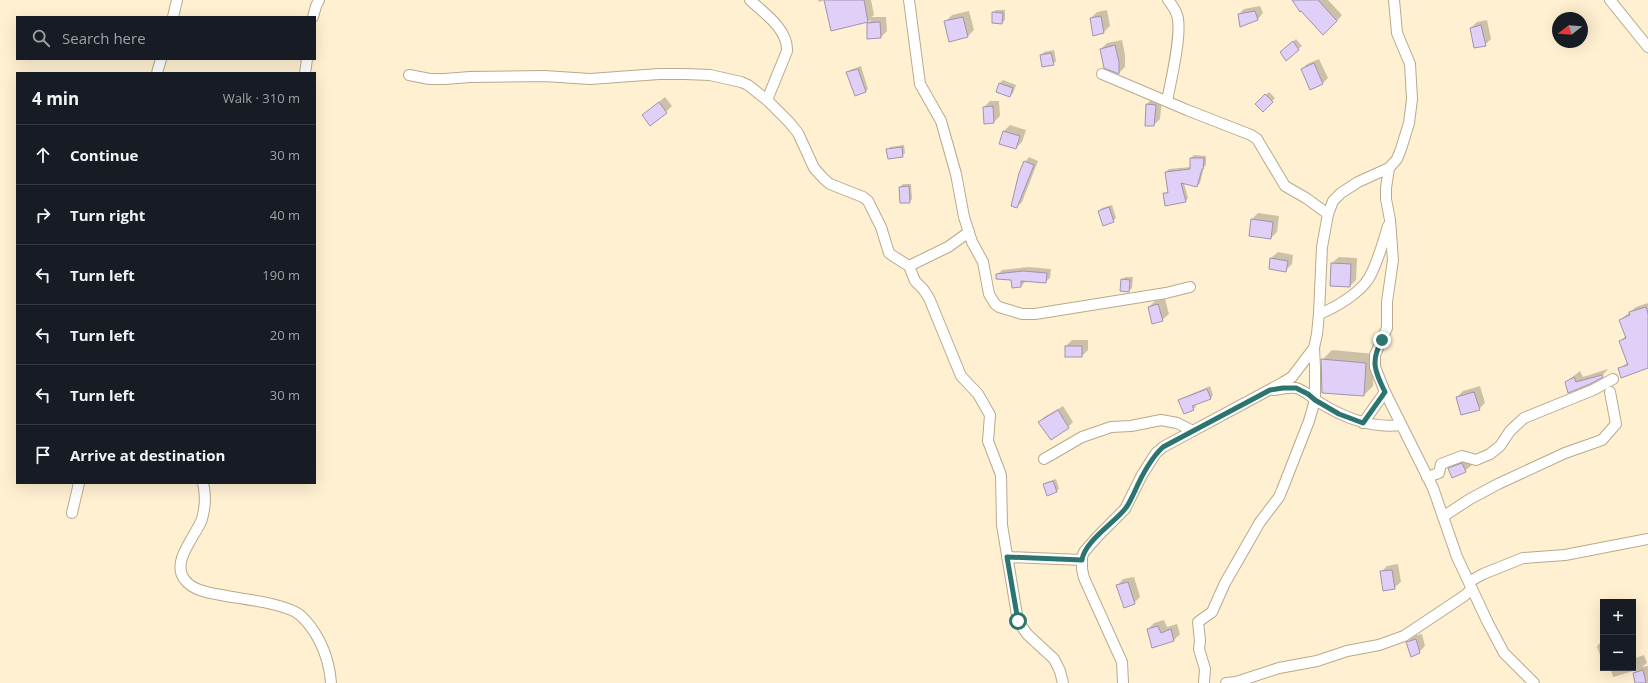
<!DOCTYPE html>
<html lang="en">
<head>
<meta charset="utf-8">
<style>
  body { margin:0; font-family:"Open Sans",sans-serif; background:#242831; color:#f1f3f6 }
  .controls { position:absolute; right:12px; bottom:12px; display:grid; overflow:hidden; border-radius:0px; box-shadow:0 4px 16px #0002 }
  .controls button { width:36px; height:36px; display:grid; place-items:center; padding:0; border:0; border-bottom:1px solid #363941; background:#171b24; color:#f1f3f6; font:20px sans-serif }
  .compass { position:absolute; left:1552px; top:12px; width:36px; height:36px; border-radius:50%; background:#171b24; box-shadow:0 4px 16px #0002; rotate:253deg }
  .stop { position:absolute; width:12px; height:12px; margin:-9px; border:3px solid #2c756f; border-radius:50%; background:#fff }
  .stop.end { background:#2c756f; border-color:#fff; box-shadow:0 1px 4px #0008 }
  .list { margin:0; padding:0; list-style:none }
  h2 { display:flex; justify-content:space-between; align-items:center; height:52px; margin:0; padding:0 16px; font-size:17px }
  h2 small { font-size:13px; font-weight:400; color:#9ea1a6 }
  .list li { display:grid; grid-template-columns:26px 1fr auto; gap:12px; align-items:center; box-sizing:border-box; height:60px; padding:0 16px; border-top:1px solid #363941 }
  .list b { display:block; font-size:15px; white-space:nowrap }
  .list em { font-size:13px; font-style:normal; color:#9ea1a6 }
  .icon { flex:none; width:22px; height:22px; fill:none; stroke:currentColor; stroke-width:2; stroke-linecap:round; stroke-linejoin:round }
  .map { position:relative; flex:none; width:1648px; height:683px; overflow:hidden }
  .search { position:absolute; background:#171b24; box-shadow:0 4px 16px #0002; left:16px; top:16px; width:300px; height:44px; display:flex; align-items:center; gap:10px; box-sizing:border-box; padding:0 14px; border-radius:0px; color:#9ea1a6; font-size:15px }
  .panel { position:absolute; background:#171b24; box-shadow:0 4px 16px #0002; left:16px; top:72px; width:300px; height:412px; border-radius:0px }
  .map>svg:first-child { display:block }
  .shadow { fill:#0003 }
  .building { fill:#e0d0f7; stroke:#9f93b0 }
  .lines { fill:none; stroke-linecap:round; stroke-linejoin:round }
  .street-casing { stroke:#b7aa8c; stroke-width:12 }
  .street { stroke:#fff; stroke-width:10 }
  .route { stroke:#2c756f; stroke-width:5 }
</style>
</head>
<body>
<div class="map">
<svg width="1648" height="683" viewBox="0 0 1648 683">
  <rect width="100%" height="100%" fill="#fff0d1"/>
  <g class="shadow">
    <path d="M 818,0 L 871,0 L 874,15 L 871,17 L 886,17 L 887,31 L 881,37 L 868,23 L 871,20 L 832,30 L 825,0 L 819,2 Z"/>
    <path d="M 1301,0 L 1328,0 L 1342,15 L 1337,21 Z"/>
    <path d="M 1260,6 L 1263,13 L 1258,19 L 1241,25 L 1239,14 L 1244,9 Z"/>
    <path d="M 996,10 L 1005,10 L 1005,20 L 1002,23 L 993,13 Z"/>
    <path d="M 1107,10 L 1110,26 L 1104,32 L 1091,18 L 1097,12 Z"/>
    <path d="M 969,11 L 974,30 L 968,36 L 946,21 L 952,15 Z"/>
    <path d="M 1487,20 L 1491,39 L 1485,45 L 1471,28 L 1477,22 Z"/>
    <path d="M 1296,39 L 1302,46 L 1286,59 L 1284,50 Z"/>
    <path d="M 1122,40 L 1125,55 L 1125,67 L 1119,73 L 1101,49 L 1107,43 Z"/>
    <path d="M 1054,50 L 1056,61 L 1053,64 L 1041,55 L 1044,52 Z"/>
    <path d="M 1319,59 L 1328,78 L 1323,83 L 1310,88 L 1302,69 L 1307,64 Z"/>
    <path d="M 861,66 L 868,89 L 865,92 L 851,82 L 850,82 L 847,72 L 850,70 Z"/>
    <path d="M 1003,80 L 1016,85 L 1013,93 L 1010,96 L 997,92 L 1000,83 Z"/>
    <path d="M 1269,92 L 1275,98 L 1263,111 L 1256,104 Z"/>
    <path d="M 665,97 L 672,106 L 666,112 L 650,109 Z"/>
    <path d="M 1153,98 L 1162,99 L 1160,119 L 1154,125 L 1146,125 L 1147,104 Z"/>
    <path d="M 990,101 L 999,101 L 1000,116 L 994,122 L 984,107 Z"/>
    <path d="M 1010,125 L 1026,130 L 1022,142 L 1016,148 L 1004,131 Z"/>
    <path d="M 904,145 L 905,153 L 902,156 L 888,149 L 890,147 Z"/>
    <path d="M 1194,155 L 1206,156 L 1206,165 L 1204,167 L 1200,183 L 1197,186 L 1184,183 L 1188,198 L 1186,201 L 1164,194 L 1169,191 L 1166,172 L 1169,169 L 1191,167 L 1191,158 Z"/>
    <path d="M 1029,157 L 1038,161 L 1022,202 L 1017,207 L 1025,162 Z"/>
    <path d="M 903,184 L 911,184 L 912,199 L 909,202 L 900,187 Z"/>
    <path d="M 1112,205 L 1116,218 L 1113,221 L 1099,211 L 1102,208 Z"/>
    <path d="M 1258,213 L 1279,216 L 1277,232 L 1271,238 L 1252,219 Z"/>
    <path d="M 1278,252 L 1293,255 L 1292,264 L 1285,271 L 1271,258 Z"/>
    <path d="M 1339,257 L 1357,258 L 1356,280 L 1350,286 L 1332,263 Z"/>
    <path d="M 1028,267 L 1051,269 L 1050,278 L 1045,282 L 1026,281 L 1021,286 L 1012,279 L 997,275 L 1002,270 Z"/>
    <path d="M 1125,277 L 1133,277 L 1132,288 L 1129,291 L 1122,280 Z"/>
    <path d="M 1165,299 L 1169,314 L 1162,320 L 1149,307 L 1155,301 Z"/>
    <path d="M 1648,303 L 1648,367 L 1619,369 L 1628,362 L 1621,341 L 1626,335 L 1620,320 L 1636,307 Z"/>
    <path d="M 1072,340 L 1088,340 L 1088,350 L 1082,356 L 1066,346 Z"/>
    <path d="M 1332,350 L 1375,354 L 1373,386 L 1364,395 L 1322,360 Z"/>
    <path d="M 1608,369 L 1602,376 L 1569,392 L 1566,382 L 1580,371 L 1583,377 Z"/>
    <path d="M 1210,386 L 1213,395 L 1211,398 L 1195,404 L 1196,407 L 1193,409 L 1179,400 L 1182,398 Z"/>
    <path d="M 1480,386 L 1485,403 L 1479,409 L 1457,397 L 1463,391 Z"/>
    <path d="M 1063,406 L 1073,422 L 1068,427 L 1039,422 L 1044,417 Z"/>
    <path d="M 1468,457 L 1472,465 L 1465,471 L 1449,469 L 1455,462 Z"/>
    <path d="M 1056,479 L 1059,489 L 1056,491 L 1044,485 L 1047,482 Z"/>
    <path d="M 1398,564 L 1401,582 L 1394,588 L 1381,572 L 1387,566 Z"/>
    <path d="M 1134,577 L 1140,597 L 1134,603 L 1117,586 L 1123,579 Z"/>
    <path d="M 1164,620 L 1167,627 L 1177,624 L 1180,634 L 1174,640 L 1153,647 L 1148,629 L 1154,623 Z"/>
    <path d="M 1422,634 L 1425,646 L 1419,652 L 1407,643 L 1413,636 Z"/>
    <path d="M 1603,640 L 1603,655 L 1600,655 L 1597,646 Z"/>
    <path d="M 1644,655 L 1647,663 L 1642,667 L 1648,666 L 1648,683 L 1636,683 L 1634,673 L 1637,670 L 1613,677 L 1611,670 L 1614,668 L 1633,668 L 1633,659 Z"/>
  </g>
  <g class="building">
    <path d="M 824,0 L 864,0 L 868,22 L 831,31 Z"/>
    <path d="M 1292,0 L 1318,0 L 1337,21 L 1323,35 L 1301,11 L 1300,12 Z"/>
    <path d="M 1255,11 L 1258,20 L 1240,27 L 1238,14 Z"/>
    <path d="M 992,12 L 1003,13 L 1002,24 L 992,23 Z"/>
    <path d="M 1101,16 L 1104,33 L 1093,36 L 1090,18 Z"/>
    <path d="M 963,17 L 968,37 L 949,42 L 944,21 Z"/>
    <path d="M 880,22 L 881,38 L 867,39 L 867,23 Z"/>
    <path d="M 1481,25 L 1486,46 L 1474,48 L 1470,28 Z"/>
    <path d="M 1293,41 L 1299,50 L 1286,61 L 1280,52 Z"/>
    <path d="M 1115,45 L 1119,62 L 1119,74 L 1104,68 L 1100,49 Z"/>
    <path d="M 1051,53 L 1054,65 L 1042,67 L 1040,55 Z"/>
    <path d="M 1314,63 L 1323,84 L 1310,90 L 1301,69 Z"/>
    <path d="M 858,69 L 866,92 L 855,96 L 846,72 Z"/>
    <path d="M 999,83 L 1013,88 L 1010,97 L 996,92 Z"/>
    <path d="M 1265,94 L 1273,102 L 1263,112 L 1255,104 Z"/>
    <path d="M 659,102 L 667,113 L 650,126 L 642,115 Z"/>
    <path d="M 1146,104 L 1156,105 L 1154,126 L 1145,126 Z"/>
    <path d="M 993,106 L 994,123 L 984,124 L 983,107 Z"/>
    <path d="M 1003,131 L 1020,136 L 1016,149 L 999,144 Z"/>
    <path d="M 902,147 L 903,157 L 888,159 L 886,149 Z"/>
    <path d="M 1190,158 L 1204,158 L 1203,169 L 1202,169 L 1197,187 L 1181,183 L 1186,202 L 1165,206 L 1163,193 L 1168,193 L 1165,172 L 1190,169 Z"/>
    <path d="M 1024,161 L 1034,165 L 1017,208 L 1011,206 L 1019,173 Z"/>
    <path d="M 909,186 L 910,203 L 900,203 L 899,187 Z"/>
    <path d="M 1109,207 L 1114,222 L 1103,226 L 1098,211 Z"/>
    <path d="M 1251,219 L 1273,222 L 1271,239 L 1249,236 Z"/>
    <path d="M 1270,258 L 1288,261 L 1286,272 L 1269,269 Z"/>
    <path d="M 1331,263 L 1351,264 L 1350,287 L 1330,286 Z"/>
    <path d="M 1023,271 L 1047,273 L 1046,283 L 1021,281 L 1021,287 L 1012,288 L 1011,280 L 996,279 L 996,274 Z"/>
    <path d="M 1121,279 L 1130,280 L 1129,292 L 1120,291 Z"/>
    <path d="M 1158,304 L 1163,321 L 1152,324 L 1148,307 Z"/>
    <path d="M 1646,307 L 1648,314 L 1648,368 L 1621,378 L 1618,368 L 1628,365 L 1619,341 L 1626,338 L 1619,320 L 1630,315 L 1629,312 Z"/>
    <rect x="1065" y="346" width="17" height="11"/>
    <path d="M 1321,359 L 1366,363 L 1364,396 L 1322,393 Z"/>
    <path d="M 1602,375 L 1603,377 L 1590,384 L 1568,393 L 1565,382 L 1574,377 L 1576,382 Z"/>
    <path d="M 1207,389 L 1211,399 L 1192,406 L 1194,410 L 1184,414 L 1178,400 Z"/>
    <path d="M 1474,392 L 1480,410 L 1461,415 L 1456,397 Z"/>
    <path d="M 1058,410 L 1069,428 L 1051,440 L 1038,422 Z"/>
    <path d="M 1462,463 L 1466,472 L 1452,478 L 1448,468 Z"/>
    <path d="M 1053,481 L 1057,492 L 1047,496 L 1043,484 Z"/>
    <path d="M 1392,570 L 1395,589 L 1383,591 L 1380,571 Z"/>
    <path d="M 1128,582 L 1135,604 L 1124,608 L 1116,585 Z"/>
    <path d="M 1158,626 L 1161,633 L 1171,629 L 1174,641 L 1152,648 L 1147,629 Z"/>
    <path d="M 1416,639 L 1420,653 L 1411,657 L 1406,642 Z"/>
    <path d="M 1643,670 L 1646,683 L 1635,683 L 1633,673 Z"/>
  </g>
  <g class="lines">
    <defs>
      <g id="street">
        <path d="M 750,0 C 764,13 788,29 787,51 L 767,100"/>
        <path d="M 909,0 L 920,84 L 941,121 L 956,174 L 964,217 L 972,242 L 983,262 L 989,294 L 995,304 L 999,307 L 1022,314 L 1035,314 L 1166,293 L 1190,287"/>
        <path d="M 1610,0 L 1648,47"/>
        <path d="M 173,17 L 177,0"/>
        <path d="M 313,17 L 316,6 L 319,0"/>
        <path d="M 157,73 L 161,59"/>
        <path d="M 305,73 L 307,59"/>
        <path d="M 1102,74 L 1187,110 L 1251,135 L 1257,139 L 1285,186 L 1306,198 L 1328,214"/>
        <path d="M 409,75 L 430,79 L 445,79 L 470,77 L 544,76 L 590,79 L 659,74 L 685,74 L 710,75 L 741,82 L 748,85 L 767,100 L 789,122 L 798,133 L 814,168 L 824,179 L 830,184 L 863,197 L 868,201 L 881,227 L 889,253 L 893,256 L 909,266 L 915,281 L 923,289 L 929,298 L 961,376 L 978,394 L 990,415 L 988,441 L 1001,475 L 1002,525 L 1018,621 L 1027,634 L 1054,659 L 1060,671 L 1063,683"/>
        <path d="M 1167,101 C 1171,80 1181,39 1178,19 C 1177,12 1173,6 1168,0"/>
        <path d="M 1389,168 L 1386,188 L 1386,199 L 1390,220 L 1393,260 L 1387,302 L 1387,328 L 1375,355 L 1375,367 L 1385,392 L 1433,488 L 1457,557 L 1488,623 L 1504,653 L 1534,683"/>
        <path d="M 909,266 L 948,247 L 969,232"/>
        <path d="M 1319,314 C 1335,308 1360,293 1369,278 C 1378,262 1383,243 1388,226"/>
        <path d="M 1274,390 C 1281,389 1289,387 1296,388 C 1304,390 1310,396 1317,401 C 1342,417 1370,429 1401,425"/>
        <path d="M 1363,423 L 1385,392"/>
        <path d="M 1044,459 L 1082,437 L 1111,427 L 1131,426 L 1161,420 L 1177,423 L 1193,431"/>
        <path d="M 1427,477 L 1439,473 L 1441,464 L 1462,456 L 1476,460 L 1490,454 L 1500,446 L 1510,431 L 1524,418 L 1593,390 L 1613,379"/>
        <path d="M 203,483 C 206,495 205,508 202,519 C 196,536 170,562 185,580 C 192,590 209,593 221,595 C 241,599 285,603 300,615 C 309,623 315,632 320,642 C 327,656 330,668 331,683"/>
        <path d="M 72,513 L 79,483"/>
        <path d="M 1444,516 L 1470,499 L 1498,484 L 1565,453 L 1602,440 L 1616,424 L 1610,392"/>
        <path d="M 1007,557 L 1082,560"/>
        <path d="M 1469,582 L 1483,574 L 1523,558 L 1565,555 L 1648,539"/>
        <path d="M 1123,683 L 1122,662 L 1084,578 L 1082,569 L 1082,557 L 1084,552 L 1098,536 L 1125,509 L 1142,475 L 1156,453 L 1163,447 L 1282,383 L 1292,377 L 1314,348 L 1317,334 L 1319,314 L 1322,247 L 1328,214 L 1333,201 L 1341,193 L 1358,182 L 1389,168 L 1397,159 L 1401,149 L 1409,123 L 1412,99 L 1410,64 L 1397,33 L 1394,0"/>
        <path d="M 1204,683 L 1205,669 L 1199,649 L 1200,641 L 1198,622 L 1212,612 L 1225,583 L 1260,522 L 1279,497 L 1282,490 L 1309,421 L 1315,400 L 1315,367 L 1314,348"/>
        <path d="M 1226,683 L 1236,682 L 1279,668 L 1317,661 L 1347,651 L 1379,645 L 1404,636 L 1464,596 L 1472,589"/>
      </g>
    </defs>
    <use href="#street" class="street-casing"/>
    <use href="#street" class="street"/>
  </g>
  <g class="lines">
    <path class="route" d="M 1018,621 L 1007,557 L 1082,560 C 1084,542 1114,523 1125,509 C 1129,504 1131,499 1134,493 C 1141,477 1150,459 1163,447 L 1270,390 L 1283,388 L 1296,388 L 1308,394 L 1315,400 L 1339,414 L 1363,423 L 1385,392 C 1375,372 1370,361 1382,340"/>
  </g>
</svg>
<div class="controls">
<button>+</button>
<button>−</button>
</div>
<svg class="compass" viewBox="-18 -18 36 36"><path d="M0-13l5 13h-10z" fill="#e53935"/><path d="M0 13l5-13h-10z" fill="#9ea1a6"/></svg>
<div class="stop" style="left:1018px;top:621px"></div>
<div class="stop end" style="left:1382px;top:340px"></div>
<div class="search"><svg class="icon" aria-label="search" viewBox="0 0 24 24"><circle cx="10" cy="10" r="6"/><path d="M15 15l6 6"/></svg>Search here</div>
<section class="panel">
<h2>4 min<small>Walk · 310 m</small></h2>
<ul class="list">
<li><svg class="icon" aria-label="ahead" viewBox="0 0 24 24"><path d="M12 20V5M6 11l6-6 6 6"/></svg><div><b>Continue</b></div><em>30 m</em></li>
<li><svg class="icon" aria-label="right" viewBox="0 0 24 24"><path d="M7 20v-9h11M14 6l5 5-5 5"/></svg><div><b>Turn right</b></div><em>40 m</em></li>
<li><svg class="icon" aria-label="left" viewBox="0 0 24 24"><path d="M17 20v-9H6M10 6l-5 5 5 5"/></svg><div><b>Turn left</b></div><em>190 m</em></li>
<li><svg class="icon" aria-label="left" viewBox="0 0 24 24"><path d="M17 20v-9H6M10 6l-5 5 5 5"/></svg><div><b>Turn left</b></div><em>20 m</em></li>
<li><svg class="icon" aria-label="left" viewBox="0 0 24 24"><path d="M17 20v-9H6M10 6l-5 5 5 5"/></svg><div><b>Turn left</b></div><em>30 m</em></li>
<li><svg class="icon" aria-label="arrive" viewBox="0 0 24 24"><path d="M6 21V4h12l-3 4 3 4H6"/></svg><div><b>Arrive at destination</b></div></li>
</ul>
</section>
</div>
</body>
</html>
